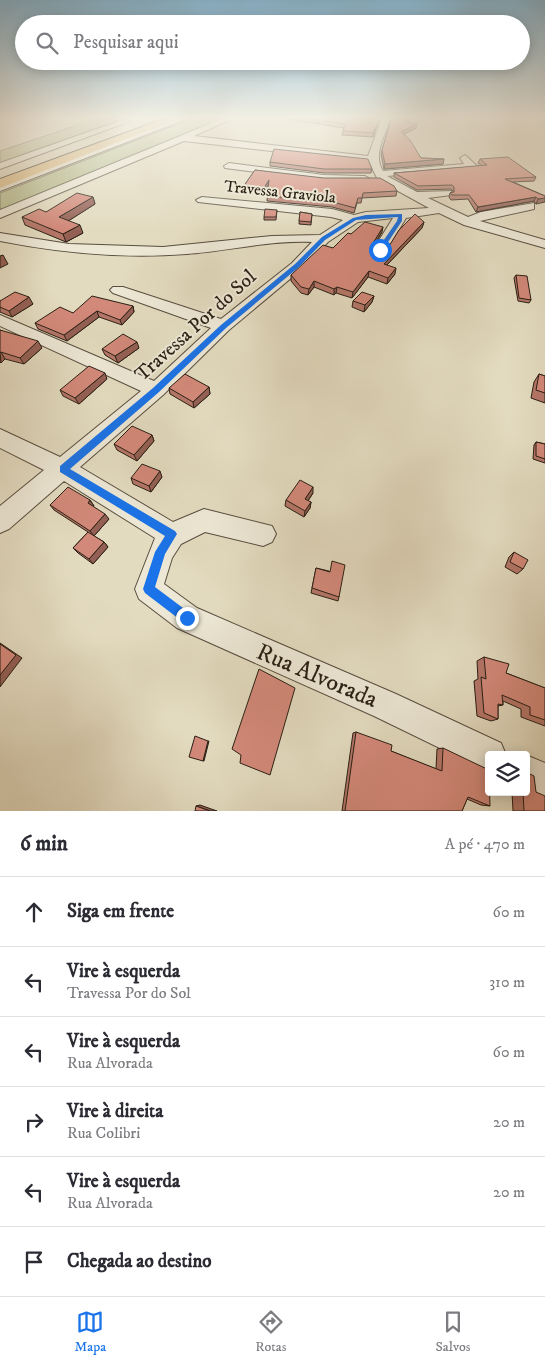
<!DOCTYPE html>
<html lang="pt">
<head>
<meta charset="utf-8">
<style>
  body { margin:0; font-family:"IM FELL DW Pica",serif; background:#f7f7f7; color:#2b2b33 }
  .controls { position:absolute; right:15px; bottom:15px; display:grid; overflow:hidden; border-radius:5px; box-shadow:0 2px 12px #0003 }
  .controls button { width:45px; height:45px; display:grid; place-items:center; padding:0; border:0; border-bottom:1px solid #e1e1e2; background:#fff; color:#2b2b33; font:25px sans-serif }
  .stop { position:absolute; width:15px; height:15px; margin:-11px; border:4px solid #1a73e8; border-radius:50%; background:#fff }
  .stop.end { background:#1a73e8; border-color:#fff; box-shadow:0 1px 5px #0008 }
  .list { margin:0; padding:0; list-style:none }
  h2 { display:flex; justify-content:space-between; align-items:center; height:65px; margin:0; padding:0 20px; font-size:21px }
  h2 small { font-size:16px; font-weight:400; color:#7c7c81 }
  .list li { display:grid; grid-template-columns:32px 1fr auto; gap:15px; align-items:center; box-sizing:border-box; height:70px; padding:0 20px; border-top:1px solid #e1e1e2 }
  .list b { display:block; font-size:19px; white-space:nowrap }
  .list p { margin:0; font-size:16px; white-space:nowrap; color:#7c7c81 }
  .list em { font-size:16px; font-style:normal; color:#7c7c81 }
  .icon { flex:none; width:28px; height:28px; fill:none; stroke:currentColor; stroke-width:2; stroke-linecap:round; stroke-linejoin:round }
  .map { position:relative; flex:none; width:545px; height:811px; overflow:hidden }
  .search { position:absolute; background:#fff; box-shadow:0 2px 12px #0003; left:15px; right:15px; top:15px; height:55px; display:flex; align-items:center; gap:12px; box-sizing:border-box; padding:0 18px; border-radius:28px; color:#7c7c81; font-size:19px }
  .sheet { height:485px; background:#fff }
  nav { display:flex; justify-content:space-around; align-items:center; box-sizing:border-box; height:70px; border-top:1px solid #e1e1e2; background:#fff; font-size:14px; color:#7c7c81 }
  nav a { display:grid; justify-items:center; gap:2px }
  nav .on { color:#1a73e8 }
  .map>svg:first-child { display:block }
  .green { fill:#b8bf90; stroke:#706f52 }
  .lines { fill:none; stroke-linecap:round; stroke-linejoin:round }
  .river { fill:#95bbb3; fill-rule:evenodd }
  .minor-casing { stroke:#584e3f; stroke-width:2 }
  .major-casing { stroke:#291f14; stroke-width:2 }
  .minor { fill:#ede8d6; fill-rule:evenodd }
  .major { fill:#e2be80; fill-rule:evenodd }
  .wall { fill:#b57669; stroke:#291f14 }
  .shaded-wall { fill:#946055; stroke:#291f14 }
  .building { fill:#d3897a; stroke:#291f14 }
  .route { fill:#1a73e8 }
  .labels { text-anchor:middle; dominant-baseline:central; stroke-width:4; stroke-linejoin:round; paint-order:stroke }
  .far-street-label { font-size:16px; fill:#291f14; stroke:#ede8d6 }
  .street-label { font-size:20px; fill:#291f14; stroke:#ede8d6 }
  .near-street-label { font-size:24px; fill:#291f14; stroke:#ede8d6 }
</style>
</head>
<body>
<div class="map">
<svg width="545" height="811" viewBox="0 0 545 811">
  <rect width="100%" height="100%" fill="#e3dbc0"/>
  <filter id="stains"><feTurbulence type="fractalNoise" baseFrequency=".004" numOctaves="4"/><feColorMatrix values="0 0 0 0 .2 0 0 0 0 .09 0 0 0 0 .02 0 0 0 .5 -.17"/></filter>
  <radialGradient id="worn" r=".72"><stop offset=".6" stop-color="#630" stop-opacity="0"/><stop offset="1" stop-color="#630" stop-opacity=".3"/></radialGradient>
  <g class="green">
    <path d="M 99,118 L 127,118 L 0,163 L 0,151 Z"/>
    <path d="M 194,118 L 228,118 L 0,212 L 0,193 Z"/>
  </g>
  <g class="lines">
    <path class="river" d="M 545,118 L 545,129 L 535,122 Z"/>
    <defs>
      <g id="minor">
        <path d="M 128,118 L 139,118 L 0,169 L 0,163 Z"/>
        <path d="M 178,118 L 189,118 L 0,191 L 0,184 Z"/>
        <path d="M 224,118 L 234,118 L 194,136 L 368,156 L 382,118 L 390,118 C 386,135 372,154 383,171 L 464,164 L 460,158 L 465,155 L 477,166 L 472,169 L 387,176 L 417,192 L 451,191 L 451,195 L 428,198 L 468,217 L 481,212 L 534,203 L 534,209 L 480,221 L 545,240 L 545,248 L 464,225 L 439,213 L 406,218 L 383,256 L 378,257 L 371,253 L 393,218 L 358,222 L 328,242 L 302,269 L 229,330 L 163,395 L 80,467 L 173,522 L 204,509 L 272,526 L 276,534 L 272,542 L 263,546 L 205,532 L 181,544 L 172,558 L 164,584 L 197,608 L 396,694 L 501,743 L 506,755 L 489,755 L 489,772 L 374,716 L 177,628 L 139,599 L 135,589 L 155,538 L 64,481 L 9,529 L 0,533 L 0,506 L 44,470 L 0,448 L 0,429 L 60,457 L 141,391 L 0,326 L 0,315 L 154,381 L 211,328 L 113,293 L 110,290 L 113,287 L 123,287 L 221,319 L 292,263 L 312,242 C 270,240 228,251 187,254 C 124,259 61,253 0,241 L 0,233 L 69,244 L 163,247 L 272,236 L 320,235 L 343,220 L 331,217 L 198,202 L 196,200 L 202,197 L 332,209 L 354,215 L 366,212 L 429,208 L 378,180 L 369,162 L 184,141 L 0,218 L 0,210 Z"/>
        <path d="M 229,163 L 324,175 L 365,176 L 370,179 L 365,182 L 324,181 L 225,168 L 224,166 Z"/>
        <path d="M 525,755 L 526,755 L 545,763 L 545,799 L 526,790 Z"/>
      </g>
      <path id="major" d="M 166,118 L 180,118 L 0,188 L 0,179 Z"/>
    </defs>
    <use href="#minor" class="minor-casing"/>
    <use href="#major" class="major-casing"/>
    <use href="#minor" class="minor"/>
    <use href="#major" class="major"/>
  </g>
  <g class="wall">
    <path d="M 288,118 L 380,118 L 373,137 L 342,135 L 344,128 L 288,119 Z"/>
    <path d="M 391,118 L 414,118 L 408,122 L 416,128 L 404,134 L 421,158 L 444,159 L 443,164 L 384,169 L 381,154 Z"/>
    <path d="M 480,159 L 536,177 L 534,181 L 513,182 L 545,196 L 536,204 L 534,201 L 476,212 L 468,199 L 451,200 L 449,197 L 450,193 L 453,192 L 453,191 L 451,189 L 417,190 L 394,177 L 394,173 L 482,166 L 478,163 Z"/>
    <path d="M 270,162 L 372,169 L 371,173 L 324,173 L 270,166 Z"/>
    <path d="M 255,170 L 397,191 L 396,196 L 362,198 L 361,203 L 357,203 L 354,213 L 332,207 L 267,201 L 268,186 L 264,192 L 244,192 L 243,187 Z"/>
    <path d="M 93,197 L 95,204 L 68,221 L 83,233 L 66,242 L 25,225 L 22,217 L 46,212 Z"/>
    <path d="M 277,210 L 276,220 L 264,220 L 264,217 Z"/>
    <path d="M 300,212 L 312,214 L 311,225 L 299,224 Z"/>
    <path d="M 424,222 L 422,228 L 387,265 L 395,274 L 387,284 L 368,277 L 352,298 L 336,293 L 334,295 L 314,287 L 308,295 L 301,293 L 291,281 L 291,275 L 333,248 L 351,234 L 382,232 L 372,249 L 380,253 L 386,251 Z"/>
    <path d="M 516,275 L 531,300 L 529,303 L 518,301 L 514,278 Z"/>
    <path d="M 374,296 L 372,302 L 364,312 L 352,307 L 353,301 Z"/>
    <path d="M 0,301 L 33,304 L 12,317 L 0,312 Z"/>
    <path d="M 133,306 L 134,312 L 122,325 L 99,317 L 67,341 L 38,329 L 35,323 L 73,313 Z"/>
    <path d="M 0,330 L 42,348 L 24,364 L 5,359 L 0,363 Z"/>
    <path d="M 139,348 L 118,363 L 105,355 L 102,349 Z"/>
    <path d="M 539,374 L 545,376 L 545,403 L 531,398 L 534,382 Z"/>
    <path d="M 107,379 L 79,404 L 63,396 L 60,390 Z"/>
    <path d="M 209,387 L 210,394 L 194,408 L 170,394 L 169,388 Z"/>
    <path d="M 152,435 L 154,441 L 137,461 L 117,450 L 114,444 Z"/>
    <path d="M 536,442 L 545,444 L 545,463 L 533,459 L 534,445 Z"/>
    <path d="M 162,477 L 151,492 L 133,484 L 131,478 Z"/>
    <path d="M 313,493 L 308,501 L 311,502 L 310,508 L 304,517 L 285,506 L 286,500 Z"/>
    <path d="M 90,500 L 94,506 L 93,507 L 109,519 L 94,536 L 104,542 L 108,547 L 93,564 L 78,553 L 73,548 L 88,532 L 54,510 L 50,505 Z"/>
    <path d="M 514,552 L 523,569 L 517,574 L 505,567 L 509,557 Z"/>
    <path d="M 316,568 L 329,571 L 339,597 L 338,601 L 311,593 Z"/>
    <path d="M 484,657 L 506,673 L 545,688 L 545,726 L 521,717 L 521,709 L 503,701 L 503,705 L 498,706 L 498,719 L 491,721 L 477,716 L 474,681 L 478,679 L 477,661 Z"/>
    <path d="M 356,732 L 391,751 L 436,769 L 437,749 L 443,748 L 490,806 L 481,805 L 467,799 L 462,811 L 342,811 L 353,733 Z"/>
    <path d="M 512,792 L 536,792 L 545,811 L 513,811 Z"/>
  </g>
  <g class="shaded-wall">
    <path d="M 380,118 L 373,137 L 373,133 Z"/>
    <path d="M 410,118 L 414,118 L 412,120 L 403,125 L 403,121 Z"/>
    <path d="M 417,124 L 416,128 L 401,136 L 401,132 Z"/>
    <path d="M 444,159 L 443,164 L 384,169 L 385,164 Z"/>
    <path d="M 269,180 L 269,185 L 264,192 L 264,188 Z"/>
    <path d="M 93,197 L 95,204 L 62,225 L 59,217 Z"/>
    <path d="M 536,197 L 534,201 L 476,212 L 478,207 Z"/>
    <path d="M 545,198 L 545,202 L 536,204 L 538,199 Z"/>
    <path d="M 424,222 L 422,228 L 382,270 L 384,264 Z"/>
    <path d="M 80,225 L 83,233 L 66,242 L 63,234 Z"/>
    <path d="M 383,227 L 382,232 L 369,253 L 370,248 Z"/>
    <path d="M 3,255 L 8,264 L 0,268 L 0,256 Z"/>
    <path d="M 396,268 L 395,274 L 387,284 L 388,278 Z"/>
    <path d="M 369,271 L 368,277 L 352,298 L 353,292 Z"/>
    <path d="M 314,281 L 314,287 L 308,295 L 309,289 Z"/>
    <path d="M 337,287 L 336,293 L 334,295 L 334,289 Z"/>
    <path d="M 374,296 L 372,302 L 364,312 L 365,305 Z"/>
    <path d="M 29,297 L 33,304 L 12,317 L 9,311 Z"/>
    <path d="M 133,306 L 134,312 L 122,325 L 120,320 Z"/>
    <path d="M 97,311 L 99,317 L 67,341 L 64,335 Z"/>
    <path d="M 38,341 L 42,348 L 24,364 L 20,358 Z"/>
    <path d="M 137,342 L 139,348 L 118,363 L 115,356 Z"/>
    <path d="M 1,352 L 5,359 L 1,363 L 0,353 Z"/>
    <path d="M 105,373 L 107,379 L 79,404 L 75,398 Z"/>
    <path d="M 209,387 L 210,394 L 194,408 L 193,402 Z"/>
    <path d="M 152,435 L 154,441 L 137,461 L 134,455 Z"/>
    <path d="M 160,471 L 162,477 L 151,492 L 149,486 Z"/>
    <path d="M 313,487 L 313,493 L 305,505 L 305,499 Z"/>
    <path d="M 90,500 L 94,506 L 91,509 L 88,503 Z"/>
    <path d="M 311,502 L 310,508 L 304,517 L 305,511 Z"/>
    <path d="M 105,514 L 109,519 L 94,536 L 90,531 Z"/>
    <path d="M 104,542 L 108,547 L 93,564 L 89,559 Z"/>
    <path d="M 0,643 L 22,658 L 0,687 Z"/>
    <path d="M 208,741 L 209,741 L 204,761 L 203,761 Z"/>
    <path d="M 200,805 L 217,811 L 210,811 L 196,806 Z"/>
  </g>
  <g class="building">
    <path d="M 304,118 L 380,118 L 373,133 L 343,131 L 346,124 Z"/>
    <path d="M 392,118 L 410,118 L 403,121 L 417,124 L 401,132 L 410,140 L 421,158 L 444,159 L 385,164 L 382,150 Z"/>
    <path d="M 274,149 L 368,159 L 372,169 L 324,169 L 270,162 Z"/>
    <path d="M 508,157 L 536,177 L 505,179 L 545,196 L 545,198 L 538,199 L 536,197 L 478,207 L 469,195 L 452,195 L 450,193 L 454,192 L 454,187 L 452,185 L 418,186 L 394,173 L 487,165 L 480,159 Z"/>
    <path d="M 255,170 L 324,178 L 380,178 L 394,186 L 397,191 L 363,193 L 362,198 L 358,198 L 355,208 L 333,202 L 267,196 L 269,180 L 264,188 L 243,187 Z"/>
    <path d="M 77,193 L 93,197 L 59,217 L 80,225 L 63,234 L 22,217 L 39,209 L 46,212 Z"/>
    <path d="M 265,209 L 277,210 L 276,217 L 264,217 Z"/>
    <path d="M 300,212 L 312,214 L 311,222 L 299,221 Z"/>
    <path d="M 415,214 L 424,222 L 384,264 L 396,268 L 388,278 L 369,271 L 353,292 L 337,287 L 334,289 L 314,281 L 309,289 L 301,287 L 291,275 L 323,245 L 333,248 L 348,233 L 351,234 L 365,222 L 383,227 L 370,248 L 380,253 L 386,251 L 399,230 Z"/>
    <path d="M 516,275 L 527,276 L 531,300 L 519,298 Z"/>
    <path d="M 15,292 L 29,297 L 9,311 L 0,307 L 0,301 Z"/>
    <path d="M 362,292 L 374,296 L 365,305 L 353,301 Z"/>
    <path d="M 92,296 L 133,306 L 120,320 L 97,311 L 64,335 L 35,323 L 60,307 L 73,313 Z"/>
    <path d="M 0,330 L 38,341 L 20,358 L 1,352 L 0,353 Z"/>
    <path d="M 123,334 L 137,342 L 115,356 L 102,349 Z"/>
    <path d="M 89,366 L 105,373 L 75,398 L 60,390 Z"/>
    <path d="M 185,374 L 209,387 L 193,402 L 169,388 Z"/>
    <path d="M 539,374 L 545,376 L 545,393 L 536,390 Z"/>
    <path d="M 132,426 L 152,435 L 134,455 L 114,444 Z"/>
    <path d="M 536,442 L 545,444 L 545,459 L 536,456 Z"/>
    <path d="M 142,464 L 160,471 L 149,486 L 131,478 Z"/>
    <path d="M 300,480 L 313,487 L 305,499 L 311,502 L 305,511 L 286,500 Z"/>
    <path d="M 68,487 L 90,500 L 88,503 L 105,514 L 90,531 L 50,505 Z"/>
    <path d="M 88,532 L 104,542 L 89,559 L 73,548 Z"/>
    <path d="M 514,552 L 528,560 L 523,569 L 510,562 Z"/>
    <path d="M 332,561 L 345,565 L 339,597 L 312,588 L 316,568 L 330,572 Z"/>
    <path d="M 0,644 L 16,655 L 0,675 Z"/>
    <path d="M 484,657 L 509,664 L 506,673 L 545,688 L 545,720 L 530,715 L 530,707 L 502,695 L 503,705 L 498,704 L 498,719 L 484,713 L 481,677 L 486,679 Z"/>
    <path d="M 259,669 L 295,688 L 270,775 L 240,763 L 241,755 L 232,749 Z"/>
    <path d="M 356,732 L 392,745 L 391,751 L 442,771 L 443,748 L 489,770 L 490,806 L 468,797 L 462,811 L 345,811 Z"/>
    <path d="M 195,736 L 208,741 L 203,761 L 189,757 Z"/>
    <path d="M 526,772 L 534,776 L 536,792 L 545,796 L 545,811 L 524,811 L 523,792 L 526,792 Z"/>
    <path d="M 196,806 L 210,811 L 195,811 Z"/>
  </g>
  <linearGradient id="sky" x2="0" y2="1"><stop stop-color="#87b7d3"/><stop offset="0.51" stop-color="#f2efe3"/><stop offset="1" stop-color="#f2efe3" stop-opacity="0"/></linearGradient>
  <rect width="545" height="231" fill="url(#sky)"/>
  <path class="route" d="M 402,214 L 402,221 L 382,251 L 377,250 L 397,221 L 398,217 L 356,220 L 325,240 L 299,267 L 226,328 L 159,392 L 70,469 L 175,531 L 177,534 L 165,554 L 155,587 L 191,614 L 191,622 L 183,622 L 145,593 L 143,589 L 155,552 L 165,536 L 60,472 L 60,466 L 153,388 L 221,325 L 295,264 L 322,237 L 353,218 L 366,215 Z"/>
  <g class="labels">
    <g class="far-street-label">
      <text transform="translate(280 192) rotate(6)">Travessa Graviola</text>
    </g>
    <g class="street-label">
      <text transform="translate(196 326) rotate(-42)">Travessa Por do Sol</text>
    </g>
    <g class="near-street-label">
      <text transform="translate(317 676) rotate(23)">Rua Alvorada</text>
    </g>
  </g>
  <rect width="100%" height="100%" filter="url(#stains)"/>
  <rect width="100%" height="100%" fill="url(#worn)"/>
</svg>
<div class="controls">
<button><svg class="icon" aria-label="layers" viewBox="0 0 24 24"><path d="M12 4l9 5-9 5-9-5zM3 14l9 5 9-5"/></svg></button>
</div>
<div class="stop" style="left:380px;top:250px"></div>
<div class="stop end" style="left:187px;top:618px"></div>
<div class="search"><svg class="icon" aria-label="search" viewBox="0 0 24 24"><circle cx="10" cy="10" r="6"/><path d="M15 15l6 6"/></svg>Pesquisar aqui</div>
</div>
<section class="sheet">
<h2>6 min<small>A pé · 470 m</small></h2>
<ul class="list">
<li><svg class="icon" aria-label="ahead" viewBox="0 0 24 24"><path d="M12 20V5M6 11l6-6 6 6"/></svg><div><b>Siga em frente</b></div><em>60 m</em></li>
<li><svg class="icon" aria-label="left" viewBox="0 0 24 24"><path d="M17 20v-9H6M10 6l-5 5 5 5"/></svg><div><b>Vire à esquerda</b><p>Travessa Por do Sol</p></div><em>310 m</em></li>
<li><svg class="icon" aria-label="left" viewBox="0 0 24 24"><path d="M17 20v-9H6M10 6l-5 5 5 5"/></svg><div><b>Vire à esquerda</b><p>Rua Alvorada</p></div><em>60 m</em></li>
<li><svg class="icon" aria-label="right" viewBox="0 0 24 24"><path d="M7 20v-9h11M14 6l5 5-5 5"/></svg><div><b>Vire à direita</b><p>Rua Colibri</p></div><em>20 m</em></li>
<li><svg class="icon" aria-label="left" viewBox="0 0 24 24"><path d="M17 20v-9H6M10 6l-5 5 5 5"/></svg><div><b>Vire à esquerda</b><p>Rua Alvorada</p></div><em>20 m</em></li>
<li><svg class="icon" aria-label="arrive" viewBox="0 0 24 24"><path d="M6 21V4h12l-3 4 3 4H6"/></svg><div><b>Chegada ao destino</b></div></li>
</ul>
</section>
<nav>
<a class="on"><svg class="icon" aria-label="map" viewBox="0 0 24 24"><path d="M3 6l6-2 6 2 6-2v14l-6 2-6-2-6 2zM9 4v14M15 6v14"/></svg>Mapa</a>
<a><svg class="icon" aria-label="directions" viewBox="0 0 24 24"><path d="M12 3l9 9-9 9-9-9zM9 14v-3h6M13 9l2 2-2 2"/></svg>Rotas</a>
<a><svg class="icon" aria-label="saved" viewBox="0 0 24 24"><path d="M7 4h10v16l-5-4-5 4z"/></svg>Salvos</a>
</nav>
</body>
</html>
